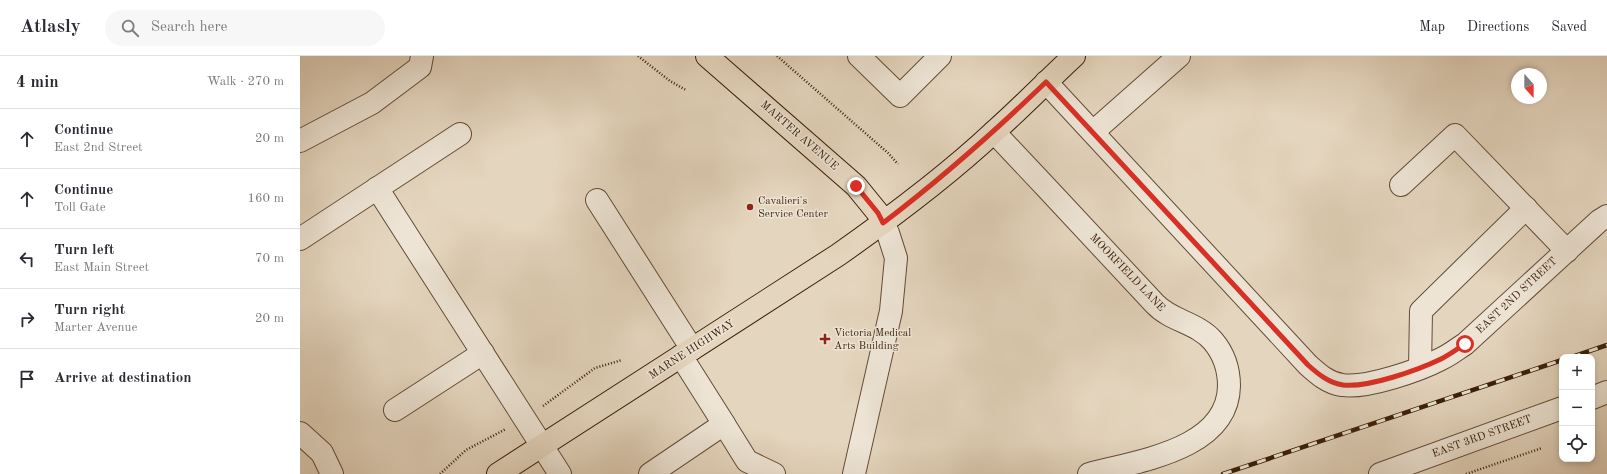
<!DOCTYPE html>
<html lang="en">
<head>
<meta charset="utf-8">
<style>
  body { margin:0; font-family:"Old Standard TT",serif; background:#f7f7f7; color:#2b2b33 }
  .controls { position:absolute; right:12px; bottom:12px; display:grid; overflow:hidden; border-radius:8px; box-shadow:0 2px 6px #0003 }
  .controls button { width:36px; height:36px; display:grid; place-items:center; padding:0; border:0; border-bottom:1px solid #e1e1e2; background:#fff; color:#2b2b33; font:20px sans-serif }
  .compass { position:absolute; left:1211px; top:12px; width:36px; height:36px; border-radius:50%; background:#fff; box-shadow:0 2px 6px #0003; rotate:159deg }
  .stop { position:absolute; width:12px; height:12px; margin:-9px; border:3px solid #d93025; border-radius:50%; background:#fff }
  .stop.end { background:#d93025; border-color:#fff; box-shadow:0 1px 4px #0008 }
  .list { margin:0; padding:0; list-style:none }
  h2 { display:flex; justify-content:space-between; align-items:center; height:52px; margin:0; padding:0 16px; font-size:17px }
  h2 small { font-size:13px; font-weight:400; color:#7c7c81 }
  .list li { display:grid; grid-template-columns:26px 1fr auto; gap:12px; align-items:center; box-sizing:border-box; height:60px; padding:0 16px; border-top:1px solid #e1e1e2 }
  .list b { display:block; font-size:15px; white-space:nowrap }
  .list p { margin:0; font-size:13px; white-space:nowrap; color:#7c7c81 }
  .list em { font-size:13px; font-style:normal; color:#7c7c81 }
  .icon { flex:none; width:22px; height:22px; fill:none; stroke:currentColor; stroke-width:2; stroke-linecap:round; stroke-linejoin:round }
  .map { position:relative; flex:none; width:1307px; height:418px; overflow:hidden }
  header { display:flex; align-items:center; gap:24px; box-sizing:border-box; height:56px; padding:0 20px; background:#fff; border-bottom:1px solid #e1e1e2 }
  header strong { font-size:19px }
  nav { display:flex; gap:22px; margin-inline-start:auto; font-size:14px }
  .search { width:280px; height:36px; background:#f7f7f7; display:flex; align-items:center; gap:10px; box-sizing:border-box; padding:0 14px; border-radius:22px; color:#7c7c81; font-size:15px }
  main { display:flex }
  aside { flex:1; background:#fff }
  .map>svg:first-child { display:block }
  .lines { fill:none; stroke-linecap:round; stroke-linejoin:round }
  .minor-casing { stroke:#644c36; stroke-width:24 }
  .major-casing { stroke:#3a1f08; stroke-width:24 }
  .path { stroke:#3a1f08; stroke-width:2.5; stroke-dasharray:1 2; stroke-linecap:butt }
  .minor { stroke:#ede4d5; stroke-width:22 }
  .major { stroke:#e4d5be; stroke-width:22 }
  .rail-casing { stroke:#3a1f08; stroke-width:4.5 }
  .rail { stroke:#ede4d5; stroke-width:3; stroke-dasharray:9; stroke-linecap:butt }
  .route { stroke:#d93025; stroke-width:5 }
  .poi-dot { fill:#8f2418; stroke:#ede4d5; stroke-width:1.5 }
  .labels { text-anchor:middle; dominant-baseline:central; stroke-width:3; stroke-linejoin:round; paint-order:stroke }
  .street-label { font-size:11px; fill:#3a1f08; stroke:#ede4d5 }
  .poi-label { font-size:11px; fill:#3a1f08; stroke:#ede4d5; text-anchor:start }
</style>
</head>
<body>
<header>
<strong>Atlasly</strong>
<div class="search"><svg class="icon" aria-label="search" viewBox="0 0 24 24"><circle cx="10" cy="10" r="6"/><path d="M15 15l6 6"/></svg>Search here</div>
<nav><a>Map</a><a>Directions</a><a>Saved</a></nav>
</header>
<main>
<aside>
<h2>4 min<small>Walk · 270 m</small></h2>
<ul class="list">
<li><svg class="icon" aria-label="ahead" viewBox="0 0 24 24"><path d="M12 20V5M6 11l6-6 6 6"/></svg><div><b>Continue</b><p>East 2nd Street</p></div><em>20 m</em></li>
<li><svg class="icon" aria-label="ahead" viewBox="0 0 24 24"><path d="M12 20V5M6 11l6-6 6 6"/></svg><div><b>Continue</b><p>Toll Gate</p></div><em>160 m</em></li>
<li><svg class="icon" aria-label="left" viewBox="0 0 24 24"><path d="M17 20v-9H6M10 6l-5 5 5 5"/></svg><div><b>Turn left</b><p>East Main Street</p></div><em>70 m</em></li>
<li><svg class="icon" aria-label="right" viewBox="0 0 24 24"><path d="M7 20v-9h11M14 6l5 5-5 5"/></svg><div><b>Turn right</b><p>Marter Avenue</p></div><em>20 m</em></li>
<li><svg class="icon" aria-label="arrive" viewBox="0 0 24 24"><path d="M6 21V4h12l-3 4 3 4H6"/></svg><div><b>Arrive at destination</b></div></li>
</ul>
</aside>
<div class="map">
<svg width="1307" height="418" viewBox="0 0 1307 418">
  <rect width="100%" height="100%" fill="#e4d5be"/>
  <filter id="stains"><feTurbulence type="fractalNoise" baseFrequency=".005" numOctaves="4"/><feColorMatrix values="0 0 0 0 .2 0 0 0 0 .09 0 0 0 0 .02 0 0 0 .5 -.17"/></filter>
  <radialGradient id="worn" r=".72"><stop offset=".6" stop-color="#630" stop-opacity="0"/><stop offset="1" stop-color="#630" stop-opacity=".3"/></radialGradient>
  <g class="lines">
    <defs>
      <g id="minor">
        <path d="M 559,0 L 600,40 L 640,0"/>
        <path d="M 746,26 L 1008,309 C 1018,318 1028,327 1042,329 C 1066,333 1120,314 1141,303 C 1150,299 1157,293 1165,288 L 1299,165 L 1307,160"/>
        <path d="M 694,76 C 748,133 802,191 855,248 C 871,265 898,267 913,285 C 924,298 929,314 929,330 C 928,394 837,405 789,418"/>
        <path d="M 793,76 L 879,0"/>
        <path d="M 0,85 L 72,47 L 120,11 L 122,0"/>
        <path d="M 1101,129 L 1155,79 L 1267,195"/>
        <path d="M 77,132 L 260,418"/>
        <path d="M 297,144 L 392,293"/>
        <path d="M 0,183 L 160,78"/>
        <path d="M 1120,312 L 1121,255 L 1226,152"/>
        <path d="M 1292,342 L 1307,336"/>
        <path d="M 95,354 L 183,297"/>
        <path d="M 424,368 L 447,405 L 474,418"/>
        <path d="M 0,377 L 22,397 L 32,418"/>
        <path d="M 350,418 L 424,368 L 381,300"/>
        <path d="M 554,418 L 591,255 L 596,202 L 588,177 L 583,167"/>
        <path d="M 1080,418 L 1262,352"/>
      </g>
      <g id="major">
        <path d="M 407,0 L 556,130 L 578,157 L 583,167"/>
        <path d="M 198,418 L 538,199 C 592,161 646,121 695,75 C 722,51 747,25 774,0"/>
      </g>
    </defs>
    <use href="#minor" class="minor-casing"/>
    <use href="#major" class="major-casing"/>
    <g class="path">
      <path d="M 338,0 L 370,25 L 386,34"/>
      <path d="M 477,0 L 588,97 L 598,108"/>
      <path d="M 243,350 L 295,312 L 322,304"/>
      <path d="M 140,418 L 166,394 L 206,373"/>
      <path d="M 1166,418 L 1242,392"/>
    </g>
    <use href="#minor" class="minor"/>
    <use href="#major" class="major"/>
    <defs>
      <g id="rail">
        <path d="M 1272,301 L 1307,289"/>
        <path d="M 923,418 L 1262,304"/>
      </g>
    </defs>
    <use href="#rail" class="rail-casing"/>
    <use href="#rail" class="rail"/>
  </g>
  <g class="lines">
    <path class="route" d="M 556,130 L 578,157 L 583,167 C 641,123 694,76 746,26 L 1008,309 C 1018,318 1029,327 1043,329 C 1068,332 1118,314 1141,303 C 1149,299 1157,293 1165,288"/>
  </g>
  <g class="poi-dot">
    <circle cx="450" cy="151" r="4"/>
    <path d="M523 277h4v4h4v4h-4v4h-4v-4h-4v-4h4z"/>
  </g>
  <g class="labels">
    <g class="street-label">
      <text transform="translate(499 80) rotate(41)">MARTER AVENUE</text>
      <text transform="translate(827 217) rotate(46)">MOORFIELD LANE</text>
      <text transform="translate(1217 240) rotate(-43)">EAST 2ND STREET</text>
      <text transform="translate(392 294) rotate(-33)">MARNE HIGHWAY</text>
      <text transform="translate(1182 381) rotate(-20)">EAST 3RD STREET</text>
    </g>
    <g class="poi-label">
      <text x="458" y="145">Cavalieri's<tspan x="458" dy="13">Service Center</tspan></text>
      <text x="534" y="277">Victoria Medical<tspan x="534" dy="13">Arts Building</tspan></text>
    </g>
  </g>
  <rect width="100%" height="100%" filter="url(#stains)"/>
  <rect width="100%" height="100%" fill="url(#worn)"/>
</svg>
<div class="controls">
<button>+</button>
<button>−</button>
<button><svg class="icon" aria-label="locate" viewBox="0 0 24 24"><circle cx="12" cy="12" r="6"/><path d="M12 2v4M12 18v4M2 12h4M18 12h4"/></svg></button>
</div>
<svg class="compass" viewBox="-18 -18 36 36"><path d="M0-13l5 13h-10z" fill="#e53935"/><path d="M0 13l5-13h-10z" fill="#7c7c81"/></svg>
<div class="stop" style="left:1165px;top:288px"></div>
<div class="stop end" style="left:556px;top:130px"></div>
</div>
</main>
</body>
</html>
